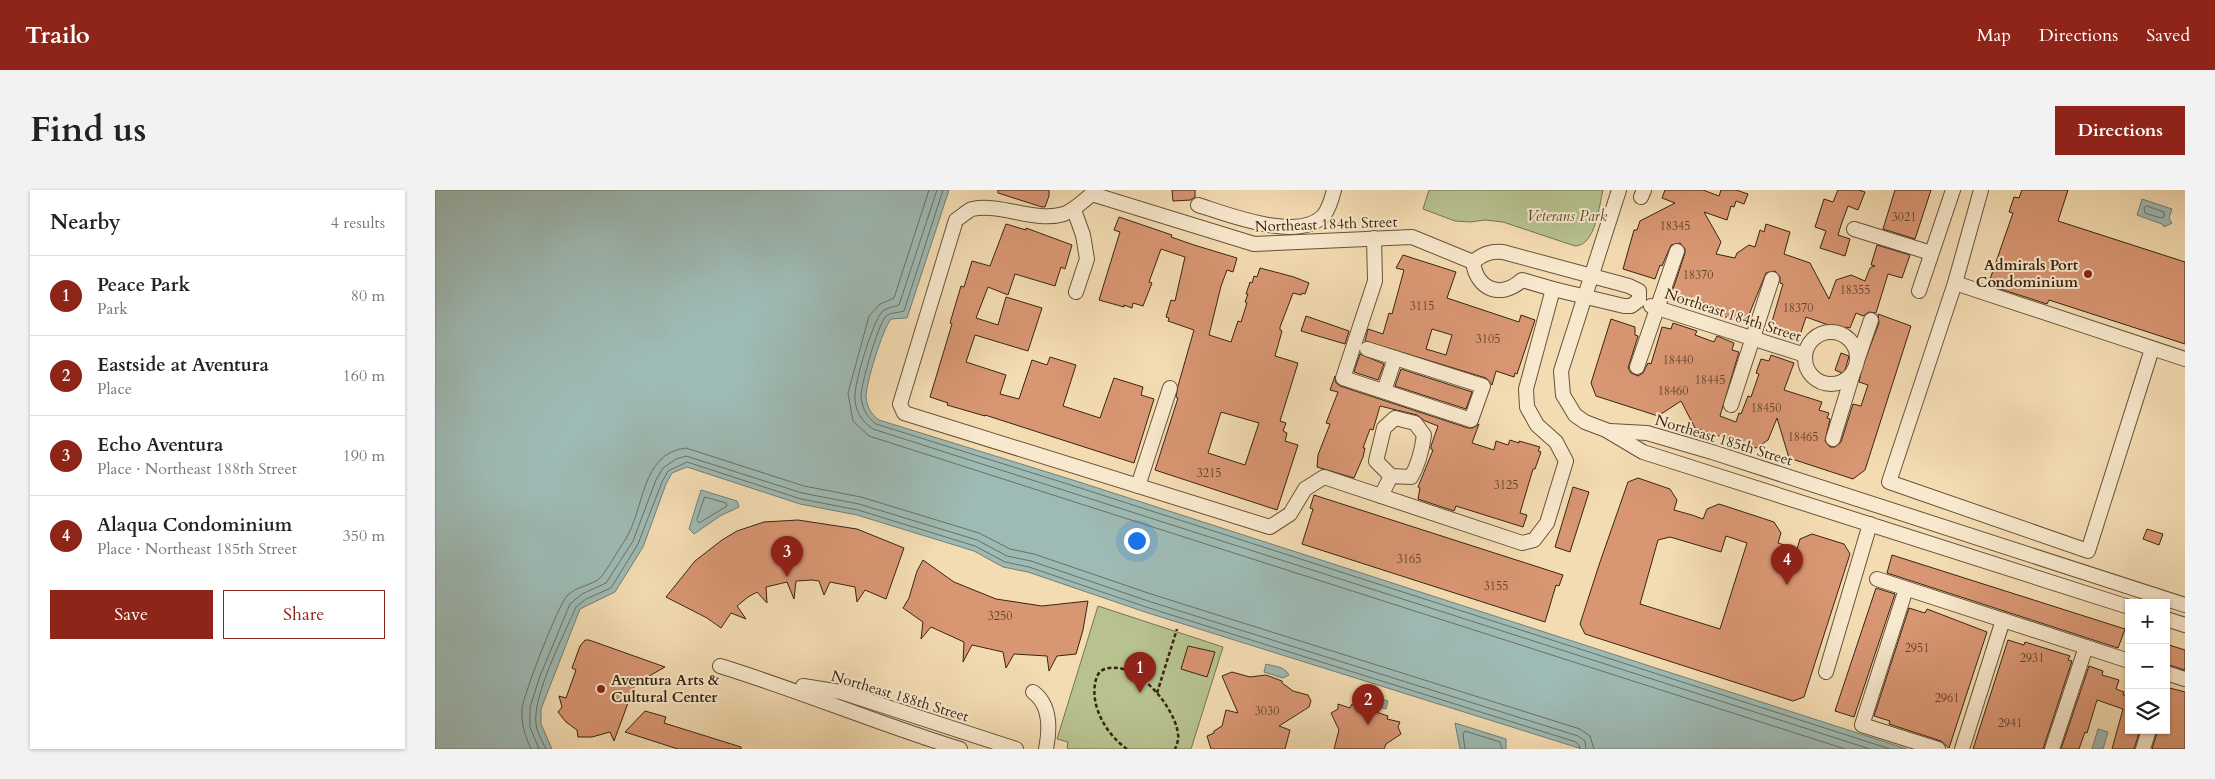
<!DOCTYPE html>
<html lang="en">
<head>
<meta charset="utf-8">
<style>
  body { margin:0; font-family:Cardo,serif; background:#f2f2f2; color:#222 }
  .controls { position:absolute; right:15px; bottom:15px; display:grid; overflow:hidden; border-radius:0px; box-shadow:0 1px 4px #0004 }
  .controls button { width:45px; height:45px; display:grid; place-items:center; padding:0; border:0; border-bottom:1px solid #e0e0e0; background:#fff; color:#222; font:25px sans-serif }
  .you { position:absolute; left:701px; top:350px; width:18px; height:18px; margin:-12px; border:4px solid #fff; border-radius:50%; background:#1a73e8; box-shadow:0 0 0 8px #1a73e833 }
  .badge { display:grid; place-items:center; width:32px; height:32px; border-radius:50%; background:#8f2418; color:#fff; font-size:16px; font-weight:700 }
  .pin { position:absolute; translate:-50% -41px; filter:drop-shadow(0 1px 2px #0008) }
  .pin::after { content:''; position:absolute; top:26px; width:18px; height:15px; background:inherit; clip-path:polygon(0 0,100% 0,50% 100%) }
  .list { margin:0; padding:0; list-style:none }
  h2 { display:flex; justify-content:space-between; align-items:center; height:65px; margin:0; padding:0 20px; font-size:21px }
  h2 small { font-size:16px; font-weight:400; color:#767676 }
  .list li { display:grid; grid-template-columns:32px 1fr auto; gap:15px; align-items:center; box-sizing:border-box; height:80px; padding:0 20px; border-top:1px solid #e0e0e0 }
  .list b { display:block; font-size:19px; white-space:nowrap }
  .list p { margin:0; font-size:16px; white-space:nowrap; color:#767676 }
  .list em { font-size:16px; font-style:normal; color:#767676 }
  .actions { display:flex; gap:10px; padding:15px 20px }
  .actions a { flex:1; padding:11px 0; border:1px solid #8f2418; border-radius:0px; text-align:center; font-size:18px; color:#8f2418 }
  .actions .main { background:#8f2418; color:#fff }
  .icon { flex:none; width:28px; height:28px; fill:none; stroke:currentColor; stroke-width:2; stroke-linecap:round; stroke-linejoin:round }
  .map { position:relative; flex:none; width:1750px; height:559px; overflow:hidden; border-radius:0px }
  header { display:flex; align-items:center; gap:30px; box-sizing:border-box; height:70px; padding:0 25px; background:#8f2418; color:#fff }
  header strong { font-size:24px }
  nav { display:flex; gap:28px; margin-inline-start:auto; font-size:18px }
  .intro { display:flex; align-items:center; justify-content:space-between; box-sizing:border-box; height:120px; padding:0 30px }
  h1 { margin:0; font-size:35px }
  .button { padding:12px 22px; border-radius:0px; background:#8f2418; color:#fff; font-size:18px; font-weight:700 }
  main { display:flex; gap:30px; padding:0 30px }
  aside { flex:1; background:#fff; border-radius:0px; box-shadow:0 1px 4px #0004 }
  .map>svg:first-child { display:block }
  .green { fill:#b7c28f; stroke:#787450 }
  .water { fill:#9ebab4; stroke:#757e73 }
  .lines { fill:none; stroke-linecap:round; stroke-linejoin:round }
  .shore { stroke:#6b7062; stroke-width:1 }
  .building { fill:#d99673; stroke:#382511; fill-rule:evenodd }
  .minor-casing { stroke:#675339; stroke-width:16 }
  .path { stroke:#382511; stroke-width:2.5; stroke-dasharray:4 2.5; stroke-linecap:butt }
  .minor { stroke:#f8e8cd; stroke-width:14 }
  .poi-dot { fill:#8f2418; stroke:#f8e8cd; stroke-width:2 }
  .labels { text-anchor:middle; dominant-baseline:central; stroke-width:4; stroke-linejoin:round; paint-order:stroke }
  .number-label { font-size:12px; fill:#60412a }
  .park-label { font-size:15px; font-style:italic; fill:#584c30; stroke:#f8e8cd }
  .street-label { font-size:15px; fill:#382511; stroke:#f8e8cd }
  .poi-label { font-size:15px; font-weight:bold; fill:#382511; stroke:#f8e8cd; text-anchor:end }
</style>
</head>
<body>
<header>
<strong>Trailo</strong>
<nav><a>Map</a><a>Directions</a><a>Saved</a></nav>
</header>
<div class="intro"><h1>Find us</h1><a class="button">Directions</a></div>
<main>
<aside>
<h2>Nearby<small>4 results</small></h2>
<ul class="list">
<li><span class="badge">1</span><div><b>Peace Park</b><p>Park</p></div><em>80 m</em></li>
<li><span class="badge">2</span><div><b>Eastside at Aventura</b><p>Place</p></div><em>160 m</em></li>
<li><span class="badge">3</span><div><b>Echo Aventura</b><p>Place · Northeast 188th Street</p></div><em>190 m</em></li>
<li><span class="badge">4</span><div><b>Alaqua Condominium</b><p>Place · Northeast 185th Street</p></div><em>350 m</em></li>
</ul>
<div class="actions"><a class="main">Save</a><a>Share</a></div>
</aside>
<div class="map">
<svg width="1750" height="559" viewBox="0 0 1750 559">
  <rect width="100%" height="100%" fill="#f4dcb2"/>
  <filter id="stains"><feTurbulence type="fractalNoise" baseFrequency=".004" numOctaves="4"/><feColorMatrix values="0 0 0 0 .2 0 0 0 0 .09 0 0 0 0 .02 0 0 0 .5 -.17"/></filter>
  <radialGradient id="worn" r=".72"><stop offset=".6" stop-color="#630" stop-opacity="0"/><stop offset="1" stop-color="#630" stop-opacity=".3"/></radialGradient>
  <g class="green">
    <path d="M 994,0 L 1168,0 C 1164,17 1160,56 1140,56 L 1068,32 L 1050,30 L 1035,32 L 1020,31 L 988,19 Z"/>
    <path d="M 663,416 L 788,457 L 756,559 L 635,559 L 632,558 L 633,552 L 622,549 Z"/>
  </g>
  <g class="water">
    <path d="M 0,0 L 514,0 L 472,128 L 456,129 C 448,138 431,193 431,207 C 432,217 436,224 444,230 L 641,291 L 1472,559 L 1147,559 L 710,422 L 593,382 L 568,377 L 539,361 L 422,325 L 365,314 L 252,277 L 237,283 L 231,294 L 208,357 L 180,402 L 145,419 L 106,519 L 106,534 L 117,559 L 0,559 Z"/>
    <path d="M 1707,9 L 1737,19 L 1734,28 L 1737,33 L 1729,37 L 1727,34 L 1702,25 Z"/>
    <path d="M 266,300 L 302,311 L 304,317 L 285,326 L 259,344 L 254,339 Z"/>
    <path d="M 831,474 C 841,477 849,476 854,485 L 848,488 L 829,482 Z"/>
    <path d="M 934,505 L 953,511 L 951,519 L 931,513 Z"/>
    <path d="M 1020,533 L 1071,549 L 1071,559 L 1025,559 Z"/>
    <path d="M 1663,539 L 1673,542 L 1668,559 L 1657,559 Z"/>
  </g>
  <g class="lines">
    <g class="shore">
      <path d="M 494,0 L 459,108 L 445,114 L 434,126 L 413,203 L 418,231 L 434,246 L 1410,559"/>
      <path d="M 502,0 L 464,115 C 459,117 452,117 447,122 C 438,131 419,193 420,207 C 420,222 427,231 438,239 L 1435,559"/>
      <path d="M 508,0 L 469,121 C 464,123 456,122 451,126 C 443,134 425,197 426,208 C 428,220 432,227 441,234 L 639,296 L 1455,559"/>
      <path d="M 1712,16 L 1729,22 L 1729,27 L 1726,28 L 1710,23 L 1709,18 Z"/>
      <path d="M 270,307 L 291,313 L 292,316 L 264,333 L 262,330 Z"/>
      <path d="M 96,559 C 90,546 86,533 87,519 C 88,506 123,415 132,406 C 141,396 156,396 165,388 C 169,385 185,357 190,350 C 210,320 205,263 251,258 L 369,296 L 426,307 L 544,343 L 575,359 L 599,364 L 716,404 L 1145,539 L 1155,546 L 1159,559"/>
      <path d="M 104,559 L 95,537 L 95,517 L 105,486 L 135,414 L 147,404 L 171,393 L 198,351 L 221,290 L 228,278 L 241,269 L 251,266 L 367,303 L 424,314 L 542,350 L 572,366 L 596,371 L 713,411 L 1143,546 L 1150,551 L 1151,559"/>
      <path d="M 111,559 C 107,551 102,542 101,534 C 97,506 129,445 141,417 L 151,409 L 176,398 L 203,354 L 227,292 L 233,281 L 252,272 L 366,309 L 423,320 L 540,356 L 570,372 L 594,377 L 711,417 L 1141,552 L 1144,555 L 1145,559"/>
      <path d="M 1030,559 L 1028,544 L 1030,541 L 1065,552 L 1067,559"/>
    </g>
  </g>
  <g class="building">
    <path d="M 563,0 L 614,0 L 614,6 L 610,17 L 607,17 L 563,3 Z"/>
    <path d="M 737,0 L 760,0 L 760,7 L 756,10 L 738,11 Z"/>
    <path d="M 1230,0 L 1268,0 L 1284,6 L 1286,0 L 1301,0 L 1313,4 L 1309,14 L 1301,11 L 1299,17 L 1296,16 L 1292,30 L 1269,22 L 1286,52 L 1281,64 L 1300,68 L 1302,63 L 1314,55 L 1320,57 L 1325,40 L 1329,42 L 1331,34 L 1355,42 L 1349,64 L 1375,73 L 1394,109 L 1401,90 L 1416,85 L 1430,91 L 1435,78 L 1440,76 L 1436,75 L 1442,55 L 1475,65 L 1467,88 L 1453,84 L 1441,123 L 1434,122 L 1428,126 L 1421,123 L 1415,138 L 1411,137 L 1410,141 L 1371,127 L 1365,145 L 1363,144 L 1361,151 L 1343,144 L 1340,137 L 1336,135 L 1348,94 L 1345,93 L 1345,87 L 1340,81 L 1331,83 L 1313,127 L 1307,125 L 1305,132 L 1282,124 L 1284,118 L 1269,113 L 1259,118 L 1235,108 L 1250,63 L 1250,59 L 1245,53 L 1236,55 L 1227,76 L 1225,75 L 1220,89 L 1188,79 L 1199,40 L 1202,40 L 1205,31 L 1240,13 L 1227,8 Z"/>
    <path d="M 1403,0 L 1424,0 L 1430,2 L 1423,20 L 1413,16 L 1406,35 L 1403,45 L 1415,49 L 1410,66 L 1385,58 L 1391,41 L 1380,37 L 1389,9 L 1398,12 Z"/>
    <path d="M 1460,0 L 1496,0 L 1480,49 L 1448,39 Z"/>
    <path d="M 1587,0 L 1633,0 L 1623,31 L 1750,72 L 1750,154 L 1614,110 L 1612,114 L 1553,95 L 1578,23 L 1574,22 L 1579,7 L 1584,8 Z"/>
    <path d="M 684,27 L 737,45 L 736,47 L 759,55 L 802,68 L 798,82 L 792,80 L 786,96 L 774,145 L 796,152 L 803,131 L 806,132 L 812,113 L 810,112 L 813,104 L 811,104 L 815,92 L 817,93 L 819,86 L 822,87 L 825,78 L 859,87 L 874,93 L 870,104 L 867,103 L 866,105 L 858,103 L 845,137 L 845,140 L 847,141 L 840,166 L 863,173 L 845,231 L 851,233 L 848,241 L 852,243 L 850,251 L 863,255 L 842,320 L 720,280 L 743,208 L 741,207 L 743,196 L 759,140 L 733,131 L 734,128 L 731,127 L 736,110 L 740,111 L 750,67 L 726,59 L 714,92 L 717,93 L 708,116 L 698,113 L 697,118 L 689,115 L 689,117 L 664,110 L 685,42 L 679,40 ZM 786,222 L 824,233 L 810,275 L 773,263 Z"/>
    <path d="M 571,34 L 591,40 L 591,38 L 637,55 L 630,79 L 626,77 L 620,96 L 580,84 L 573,105 L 553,97 L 541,128 L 563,135 L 571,107 L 607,118 L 593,161 L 540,145 L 531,172 L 571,185 L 565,204 L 584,209 L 597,170 L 612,175 L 615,167 L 641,175 L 628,216 L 665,228 L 679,188 L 708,197 L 706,205 L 719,209 L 699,273 L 550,225 L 550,226 L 512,215 L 513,213 L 495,207 L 517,134 L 515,133 L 526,96 L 529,97 L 537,71 L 555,76 Z"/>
    <path d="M 968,65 L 1021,82 L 1012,108 L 1084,132 L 1086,125 L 1100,130 L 1082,184 L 1080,183 L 1079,187 L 1061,181 L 1057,195 L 1051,188 L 930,151 L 933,139 L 948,144 L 954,123 L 957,124 L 969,80 L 961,78 ZM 997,139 L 1017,145 L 1011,165 L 991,159 Z"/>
    <path d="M 1443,124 L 1476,136 L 1430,280 L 1418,289 L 1354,268 L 1342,228 L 1333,250 L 1321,258 L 1260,238 L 1246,211 L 1223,226 L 1161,206 L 1156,193 L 1176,129 L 1200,137 L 1200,145 L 1203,146 L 1193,178 L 1196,183 L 1203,186 L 1208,183 L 1213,173 L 1216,174 L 1227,137 L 1236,139 L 1238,133 L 1262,141 L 1260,145 L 1279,152 L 1282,146 L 1299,153 L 1297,160 L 1304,162 L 1285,226 L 1301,232 L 1304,223 L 1306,224 L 1313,206 L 1316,207 L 1324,184 L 1321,183 L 1326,169 L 1334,171 L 1336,165 L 1359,173 L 1349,200 L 1387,212 L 1384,220 L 1394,223 L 1392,228 L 1395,229 L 1390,251 L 1395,257 L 1400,257 L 1406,252 L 1418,214 L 1426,216 L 1433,195 L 1424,192 L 1427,178 L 1444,133 Z"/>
    <path d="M 871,126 L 914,141 L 910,154 L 866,141 Z"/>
    <path d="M 1406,163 L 1414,166 L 1409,184 L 1400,180 Z"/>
    <path d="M 925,164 L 949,174 L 943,190 L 919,182 Z"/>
    <path d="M 966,179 L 1037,202 L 1031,219 L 960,196 Z"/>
    <path d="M 900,186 L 901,193 L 905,196 L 1033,238 L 1038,238 L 1044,234 L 1037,253 L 1059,260 L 1061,251 L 1073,255 L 1075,250 L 1084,253 L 1084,251 L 1105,257 L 1103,261 L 1106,262 L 1100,279 L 1098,279 L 1085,323 L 1092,325 L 1088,337 L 1021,316 L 1019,321 L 983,309 L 985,298 L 983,297 L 998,260 L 996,259 L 996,256 L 1003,236 L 990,231 L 982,225 L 945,216 L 938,240 L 935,239 L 928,258 L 930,258 L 928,267 L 919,288 L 882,277 L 883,265 L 895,234 L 891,233 L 903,202 L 895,200 Z"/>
    <path d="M 1203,288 L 1235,299 L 1242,310 L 1239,320 L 1257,325 L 1268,329 L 1272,319 L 1284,314 L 1339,332 L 1346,343 L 1343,353 L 1362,359 L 1365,349 L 1377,344 L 1409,354 L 1415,364 L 1369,507 L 1358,511 L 1150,444 L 1145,434 L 1164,375 L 1193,292 ZM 1291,346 L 1312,353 L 1285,439 L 1205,414 L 1223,350 L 1235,347 L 1286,362 Z"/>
    <path d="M 1138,297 L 1154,302 L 1135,362 L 1120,357 Z"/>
    <path d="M 879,305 L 1128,385 L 1124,396 L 1121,395 L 1110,432 L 867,354 L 878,319 L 875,318 Z"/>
    <path d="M 363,330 L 422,339 L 469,358 L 451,409 L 430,400 L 422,412 L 420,397 L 395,392 L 389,405 L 384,391 L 377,390 L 361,391 L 359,409 L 352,392 L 331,397 L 332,413 L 322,402 L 313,407 L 302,416 L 311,429 L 296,423 L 286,438 L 272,428 L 231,407 L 260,371 L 287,350 L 302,341 L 329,332 Z"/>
    <path d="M 1712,339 L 1728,344 L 1724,355 L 1708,349 Z"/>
    <path d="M 1457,365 L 1690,439 L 1683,458 L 1452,383 Z"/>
    <path d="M 488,370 L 519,392 L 561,409 L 607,416 L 653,411 L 648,440 L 641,464 L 622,466 L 614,481 L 612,466 L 579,464 L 571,478 L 568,462 L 537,455 L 528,472 L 529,452 L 496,437 L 486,449 L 488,432 L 468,418 L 474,408 L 482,381 Z"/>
    <path d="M 1441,398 L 1460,404 L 1419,527 L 1400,521 Z"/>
    <path d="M 1474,418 L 1490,423 L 1492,419 L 1552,442 L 1514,558 L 1506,551 L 1454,534 L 1455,531 L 1439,526 Z"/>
    <path d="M 150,450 L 154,450 L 230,477 L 200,494 L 179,551 L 175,542 L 157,547 L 143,547 L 142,540 L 131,532 L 123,522 L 127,517 L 124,506 L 131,508 L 141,480 L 137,478 L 145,456 Z"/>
    <path d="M 1573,450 L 1589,455 L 1590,452 L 1635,466 L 1633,470 L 1637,471 L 1608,559 L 1538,559 Z"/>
    <path d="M 1731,454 L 1750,460 L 1750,480 L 1731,474 Z"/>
    <path d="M 753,456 L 780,462 L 772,487 L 746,479 Z"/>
    <path d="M 1654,476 L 1668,481 L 1667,485 L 1684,490 L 1681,499 L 1689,502 L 1688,505 L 1694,506 L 1694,540 L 1705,540 L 1699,559 L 1677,559 L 1688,519 L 1662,510 L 1652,543 L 1650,542 L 1644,559 L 1626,559 Z"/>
    <path d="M 797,482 L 815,487 L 831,485 L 847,491 L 847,493 L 858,501 L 873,505 L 876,511 L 874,517 L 844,536 L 855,540 L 850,559 L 776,559 L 772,546 L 779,543 L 779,541 L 787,536 L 791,520 L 803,523 L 787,486 Z"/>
    <path d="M 1731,497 L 1750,502 L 1750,559 L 1717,559 L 1723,540 L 1731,540 Z"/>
    <path d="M 903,514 L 915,518 L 917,514 L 953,526 L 952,529 L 965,532 L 963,537 L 966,544 L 951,554 L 949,559 L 899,559 L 904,540 L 896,523 L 903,519 Z"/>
    <path d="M 210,521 L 231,527 L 229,533 L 306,557 L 306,559 L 243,559 L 190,542 Z"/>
  </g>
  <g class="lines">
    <defs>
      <g id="minor">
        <path d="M 1184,0 L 1126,181 L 1128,205 L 1140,225 L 1150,232 L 1171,240 L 1208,262 L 1694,417"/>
        <path d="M 1546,0 L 1520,93 L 1750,169"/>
        <path d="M 1206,7 L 1209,0"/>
        <path d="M 763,15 C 792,24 864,53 889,25 C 894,18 897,8 899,0"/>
        <path d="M 639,20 L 648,45 L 652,69 L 641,102"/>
        <path d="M 1419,39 L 1496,63"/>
        <path d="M 1038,72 L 977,47 L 819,54 L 657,4 C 648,11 640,20 629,24 C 599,33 568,13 537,19 C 532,21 526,27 521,30 L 465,214 L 469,223 L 835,337 L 855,324 L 870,299 L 889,287 L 1087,353 L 1099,350 L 1112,333 L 1131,271 L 1121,252 L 1102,235 L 1092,217 L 1091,199 L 1118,99"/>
        <path d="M 1038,72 C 1042,100 1066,109 1087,90 L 1118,99 L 1189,116 L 1196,116 L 1204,110"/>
        <path d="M 1038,72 C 1048,64 1055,61 1068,62 L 1194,96 L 1204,101 L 1204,110"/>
        <path d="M 1520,93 L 1454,292 L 1653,361 L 1717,159"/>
        <path d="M 1484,101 L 1518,0"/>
        <path d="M 1216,116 L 1370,165"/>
        <circle cx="1396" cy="168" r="26"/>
        <path d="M 932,159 L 1048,196 L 1036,230 L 908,188 L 940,91 L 939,48"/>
        <path d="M 1422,171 L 1436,130"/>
        <path d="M 1202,177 L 1242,61"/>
        <path d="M 949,201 L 960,168"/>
        <path d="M 1296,215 L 1337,89"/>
        <path d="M 1175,241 L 1212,243 L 1277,262 L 1750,415"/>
        <path d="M 1398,249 L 1419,180"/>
        <path d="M 703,296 L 735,198"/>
        <path d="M 946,306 L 956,286 L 976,287 C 984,274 987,260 989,245 L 980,233 L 960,228 L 949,238 L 941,271 L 956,286"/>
        <path d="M 1442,389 L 1694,471"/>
        <path d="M 1471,399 L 1427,535 L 1503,559"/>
        <path d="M 1731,429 L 1750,435"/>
        <path d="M 285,476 C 366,501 444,534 525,559"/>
        <path d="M 1391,482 L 1435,334"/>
        <path d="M 1731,483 L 1750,489"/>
        <path d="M 368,496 L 406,502 L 581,559"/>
        <path d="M 598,502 C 616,515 615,539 611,559"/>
        <path d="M 1527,559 L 1568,430"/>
        <path d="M 1617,559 L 1651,457"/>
        <path d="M 1708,559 L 1714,540"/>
      </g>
    </defs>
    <use href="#minor" class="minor-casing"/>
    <g class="path">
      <path d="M 722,503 L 742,439"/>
      <path d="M 692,559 C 672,545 656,518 660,494 C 661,488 663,481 670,479 C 701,469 740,517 743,544 C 744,549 742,554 740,559"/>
    </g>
    <use href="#minor" class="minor"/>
  </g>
  <g class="poi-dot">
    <circle cx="1653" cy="84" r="5"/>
    <circle cx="166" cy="499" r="5"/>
  </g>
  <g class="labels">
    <g class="number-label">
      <text x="1469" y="27">3021</text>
      <text x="1240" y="36">18345</text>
      <text x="1263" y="85">18370</text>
      <text x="1420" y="100">18355</text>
      <text x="987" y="116">3115</text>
      <text x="1363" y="118">18370</text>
      <text x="1053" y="149">3105</text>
      <text x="1243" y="170">18440</text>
      <text x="1275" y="190">18445</text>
      <text x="1238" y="201">18460</text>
      <text x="1331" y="218">18450</text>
      <text x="1368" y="247">18465</text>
      <text x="774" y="283">3215</text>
      <text x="1071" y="295">3125</text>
      <text x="974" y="369">3165</text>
      <text x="1061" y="396">3155</text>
      <text x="565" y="426">3250</text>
      <text x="1482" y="458">2951</text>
      <text x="1597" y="468">2931</text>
      <text x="1512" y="508">2961</text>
      <text x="832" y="521">3030</text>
      <text x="1575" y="533">2941</text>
    </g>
    <g class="park-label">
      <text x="1132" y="26">Veterans Park</text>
    </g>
    <g class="street-label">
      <text transform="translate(891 34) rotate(-2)">Northeast 184th Street</text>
      <text transform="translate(1298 125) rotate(18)">Northeast 184th Street</text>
      <text transform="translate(1289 250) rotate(17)">Northeast 185th Street</text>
      <text transform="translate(465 506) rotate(17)">Northeast 188th Street</text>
    </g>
    <g class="poi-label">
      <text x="1643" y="75">Admirals Port<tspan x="1643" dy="17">Condominium</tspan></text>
      <text x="176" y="490" text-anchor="start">Aventura Arts &amp;<tspan x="176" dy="17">Cultural Center</tspan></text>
    </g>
  </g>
  <rect width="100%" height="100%" filter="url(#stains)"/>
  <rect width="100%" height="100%" fill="url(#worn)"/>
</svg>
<div class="controls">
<button>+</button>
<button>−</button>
<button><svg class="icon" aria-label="layers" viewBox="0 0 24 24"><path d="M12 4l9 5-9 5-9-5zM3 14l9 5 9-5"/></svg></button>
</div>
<div class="you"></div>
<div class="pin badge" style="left:705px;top:503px">1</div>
<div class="pin badge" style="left:933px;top:535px">2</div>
<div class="pin badge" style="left:352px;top:387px">3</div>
<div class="pin badge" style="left:1352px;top:395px">4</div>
</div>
</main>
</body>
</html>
